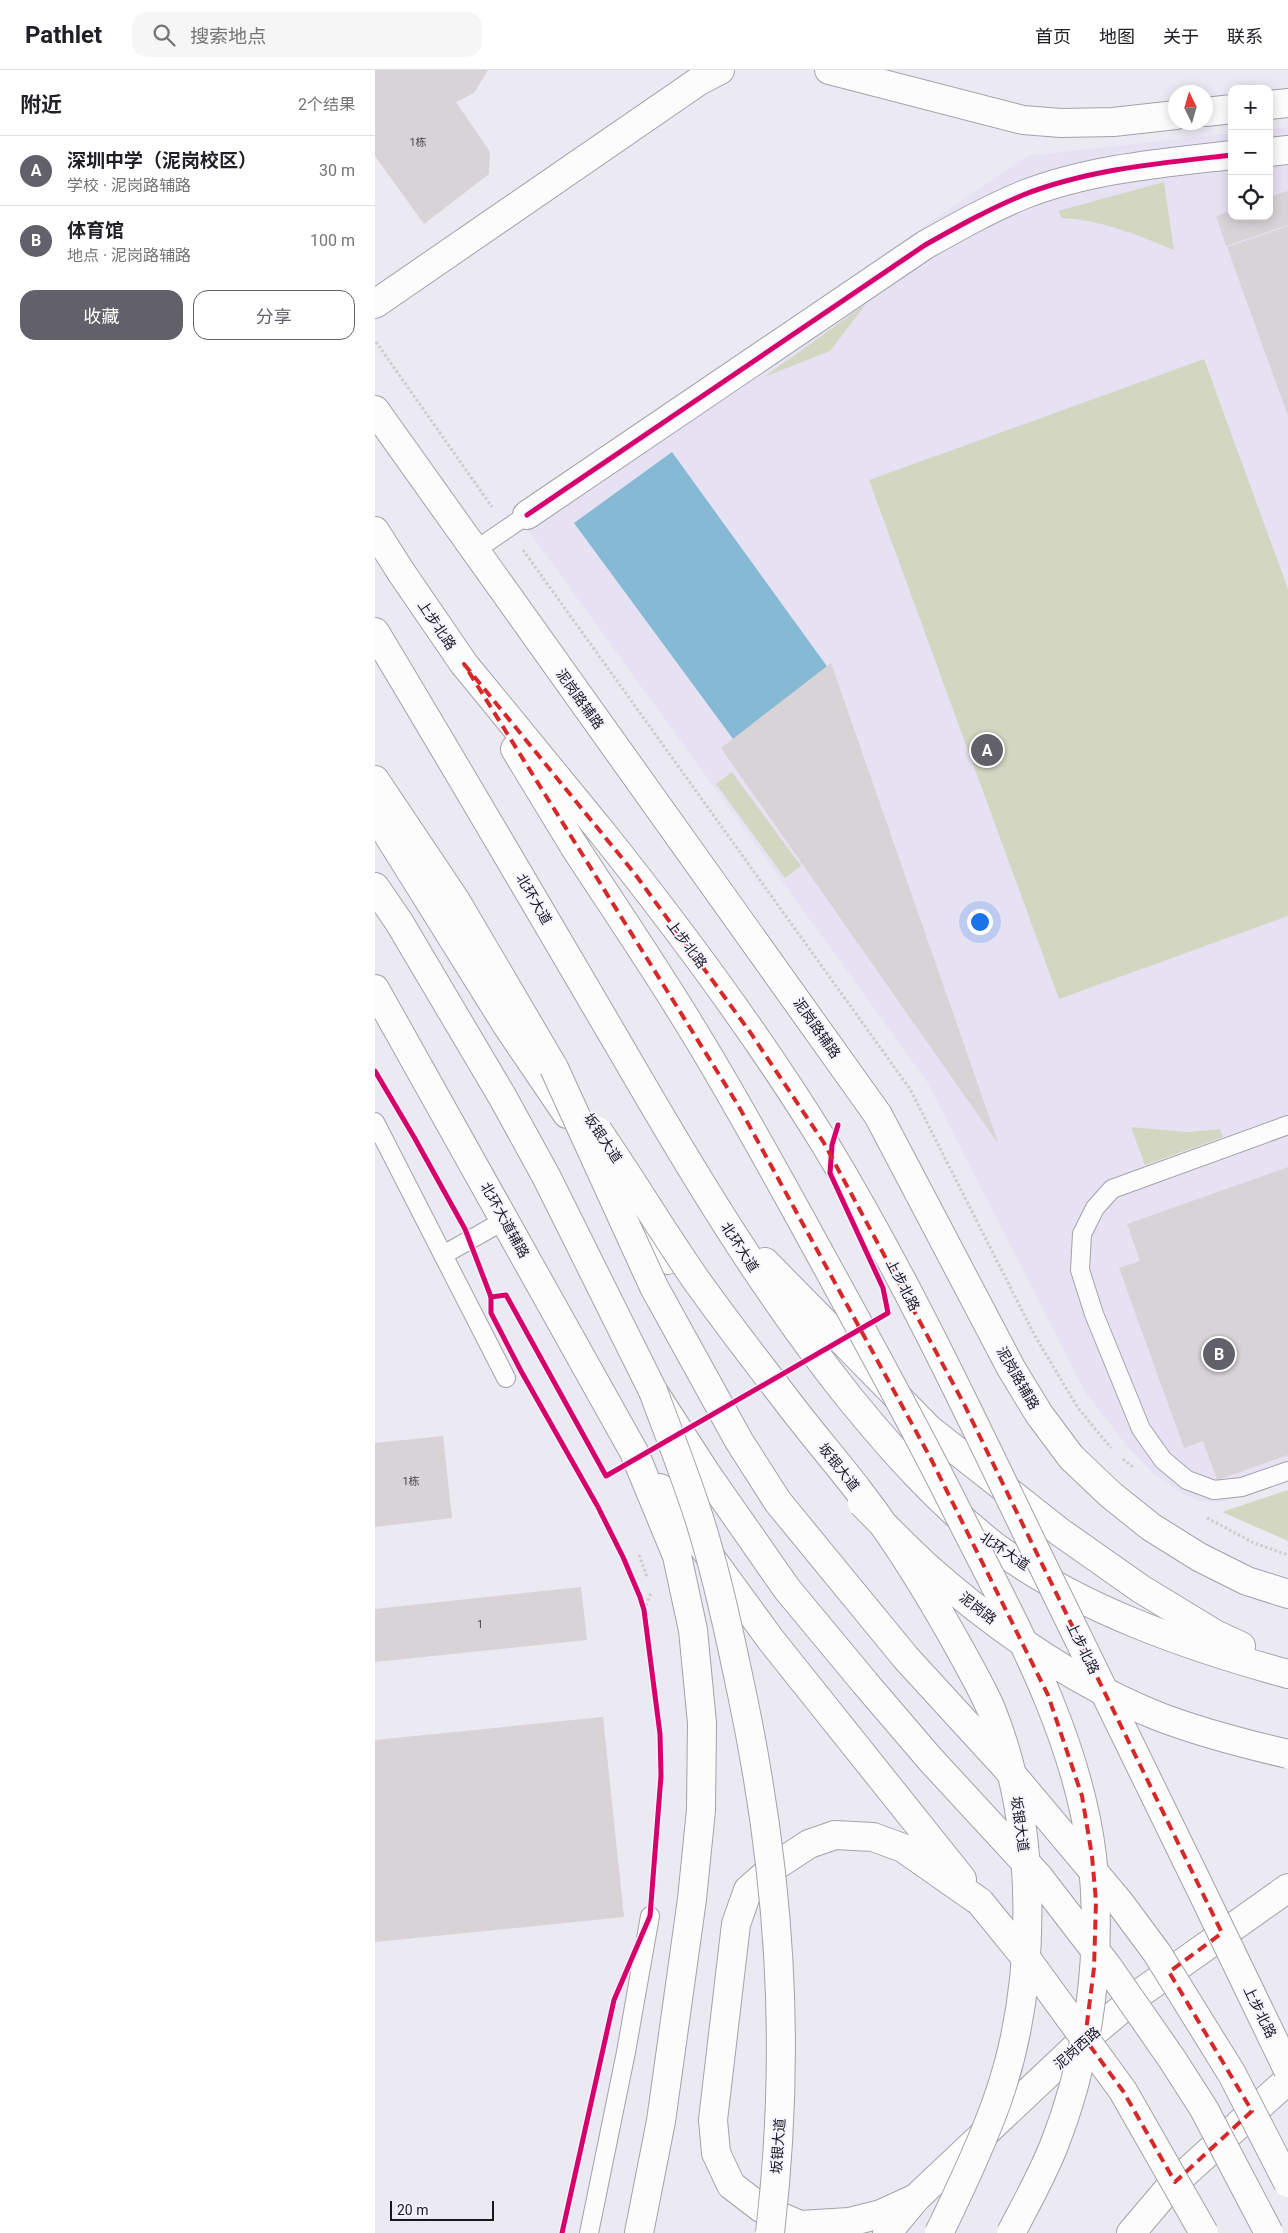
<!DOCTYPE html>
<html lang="zh">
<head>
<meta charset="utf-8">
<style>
  body { margin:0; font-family:Roboto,"Noto Sans SC",sans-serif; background:#f6f6f6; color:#202124 }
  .controls { position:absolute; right:15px; top:15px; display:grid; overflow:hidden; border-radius:10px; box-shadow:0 2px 12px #0003 }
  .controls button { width:45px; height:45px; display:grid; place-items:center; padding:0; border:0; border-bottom:1px solid #e0e0e0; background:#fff; color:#202124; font:25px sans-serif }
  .compass { position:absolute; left:793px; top:15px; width:45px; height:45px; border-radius:50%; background:#fff; box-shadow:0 2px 12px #0003; rotate:355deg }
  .scale { position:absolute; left:15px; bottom:12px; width:104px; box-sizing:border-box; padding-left:5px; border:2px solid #19171d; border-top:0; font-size:14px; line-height:18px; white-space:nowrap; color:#19171d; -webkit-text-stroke:4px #f5f3fe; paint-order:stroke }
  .you { position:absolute; left:604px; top:851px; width:18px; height:18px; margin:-12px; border:4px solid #fff; border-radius:50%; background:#1a73e8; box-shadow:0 0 0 8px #1a73e833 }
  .badge { display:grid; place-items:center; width:32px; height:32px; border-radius:50%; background:#626068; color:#fff; font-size:16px; font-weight:700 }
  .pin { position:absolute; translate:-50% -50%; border:2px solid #fff; box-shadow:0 1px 5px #0006 }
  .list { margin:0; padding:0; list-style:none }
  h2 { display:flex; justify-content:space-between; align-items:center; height:65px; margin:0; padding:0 20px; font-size:21px }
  h2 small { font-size:16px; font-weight:400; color:#757577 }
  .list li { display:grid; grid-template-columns:32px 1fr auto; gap:15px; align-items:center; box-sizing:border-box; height:70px; padding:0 20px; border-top:1px solid #e0e0e0 }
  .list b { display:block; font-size:19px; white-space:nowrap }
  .list p { margin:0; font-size:16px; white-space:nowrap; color:#757577 }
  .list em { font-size:16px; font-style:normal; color:#757577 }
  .actions { display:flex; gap:10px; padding:15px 20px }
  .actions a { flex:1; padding:11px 0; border:1px solid #626068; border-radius:15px; text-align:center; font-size:18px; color:#626068 }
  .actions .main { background:#626068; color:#fff }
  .icon { flex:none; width:28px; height:28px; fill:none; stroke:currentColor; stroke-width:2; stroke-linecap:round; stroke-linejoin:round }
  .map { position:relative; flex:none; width:913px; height:2163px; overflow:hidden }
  header { display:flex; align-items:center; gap:30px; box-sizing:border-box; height:70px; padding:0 25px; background:#fff; border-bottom:1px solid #e0e0e0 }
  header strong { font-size:24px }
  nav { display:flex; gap:28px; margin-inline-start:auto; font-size:18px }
  .search { width:350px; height:45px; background:#f6f6f6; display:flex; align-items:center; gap:12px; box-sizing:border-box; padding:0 18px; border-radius:15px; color:#757577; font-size:19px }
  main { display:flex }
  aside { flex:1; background:#fff }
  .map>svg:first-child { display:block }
  .built { fill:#e6e2f4 }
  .green { fill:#d3d7c2 }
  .water { fill:#85b9d4 }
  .building { fill:#d8d3d6 }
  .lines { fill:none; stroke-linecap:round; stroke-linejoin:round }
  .lane-casing { stroke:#a4a2a8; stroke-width:20 }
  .street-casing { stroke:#a4a2a8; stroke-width:30 }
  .primary-casing { stroke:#a4a2a8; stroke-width:30 }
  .highway-casing { stroke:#a4a2a8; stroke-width:30 }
  .path { stroke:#cccbce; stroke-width:3; stroke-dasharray:2.5 2.5; stroke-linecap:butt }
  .lane { stroke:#fcfcfd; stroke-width:18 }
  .street { stroke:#fcfcfd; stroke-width:28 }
  .primary { stroke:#fcfcfd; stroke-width:28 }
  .highway { stroke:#fcfcfd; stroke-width:28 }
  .primary-bridge-casing { stroke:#a4a2a8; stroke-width:30; stroke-linecap:butt }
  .highway-bridge-casing { stroke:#a4a2a8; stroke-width:30; stroke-linecap:butt }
  .primary-bridge { stroke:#fcfcfd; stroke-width:28 }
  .highway-bridge { stroke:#fcfcfd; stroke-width:28 }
  .cycleway-casing { stroke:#f5f3fe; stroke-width:8 }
  .cycleway { stroke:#d6006c; stroke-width:5 }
  .marked { fill:none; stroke:#d62828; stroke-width:4; stroke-dasharray:10 6; stroke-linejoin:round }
  .labels { text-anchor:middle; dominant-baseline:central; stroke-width:4; stroke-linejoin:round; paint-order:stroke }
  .number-label { font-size:11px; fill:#49464b }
  .street-label { font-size:14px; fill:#19171d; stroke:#f5f3fe }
</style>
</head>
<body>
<header>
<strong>Pathlet</strong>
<div class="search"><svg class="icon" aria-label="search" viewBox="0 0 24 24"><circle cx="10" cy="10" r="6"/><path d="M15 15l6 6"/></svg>搜索地点</div>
<nav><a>首页</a><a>地图</a><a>关于</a><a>联系</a></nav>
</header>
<main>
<aside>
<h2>附近<small>2个结果</small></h2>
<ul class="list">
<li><span class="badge">A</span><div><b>深圳中学（泥岗校区）</b><p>学校 · 泥岗路辅路</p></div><em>30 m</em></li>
<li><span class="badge">B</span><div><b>体育馆</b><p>地点 · 泥岗路辅路</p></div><em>100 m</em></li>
</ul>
<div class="actions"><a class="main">收藏</a><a>分享</a></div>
</aside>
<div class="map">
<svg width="913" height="2163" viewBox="0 0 913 2163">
  <rect width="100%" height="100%" fill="#ebe9f2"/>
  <path class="built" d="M 913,57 L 913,1410 L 847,1432 L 828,1432 L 806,1423 L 778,1403 L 753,1377 L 710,1322 L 551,1010 L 137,438 L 652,86 L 857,63 L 857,146 L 894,146 L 894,59 Z"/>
  <g class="green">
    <path d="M 789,112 L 799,180 C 763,165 726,150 687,148 L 683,141 Z"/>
    <path d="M 491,234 L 455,281 L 389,307 Z"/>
    <path d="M 829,289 L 913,519 L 913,846 L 684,929 L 494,410 Z"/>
    <path d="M 357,702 L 426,796 L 410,808 L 341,714 Z"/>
    <path d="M 756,1057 L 812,1062 L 845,1059 L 848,1067 L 770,1095 Z"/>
    <path d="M 913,1419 L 913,1471 L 847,1442 L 913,1420 Z"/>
  </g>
  <path class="water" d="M 297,382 L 459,606 L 364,677 L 199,453 Z"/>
  <g class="building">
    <path d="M 0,0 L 113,0 L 99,23 L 81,32 L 115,82 L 114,104 L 49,154 L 0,86 Z"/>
    <path d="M 913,121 L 913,155 L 851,176 L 841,146 L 857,140 L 857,146 L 894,146 L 894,127 Z"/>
    <path d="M 913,156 L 913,346 L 852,177 Z"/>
    <path d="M 456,593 L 623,1072 L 622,1072 L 346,678 Z"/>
    <path d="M 913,1097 L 913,1385 L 842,1410 L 828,1371 L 809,1378 L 744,1198 L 765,1191 L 752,1154 Z"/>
    <path d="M 68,1366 L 77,1448 L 0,1457 L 0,1373 Z"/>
    <path d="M 206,1517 L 212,1570 L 0,1592 L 0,1539 Z"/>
    <path d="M 228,1647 L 249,1847 L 0,1872 L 0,1670 Z"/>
  </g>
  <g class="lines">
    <defs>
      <g id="lane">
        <path d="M 99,481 L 152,445"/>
        <path d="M 0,1052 L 131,1308"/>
        <path d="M 913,1055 L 737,1119 L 720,1138 L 707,1164 L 705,1200 L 719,1244 L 766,1359 L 788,1390 L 812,1410 L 839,1420 L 867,1417 L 913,1401"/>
        <path d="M 68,1185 L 130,1150"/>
        <path d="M 214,2163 L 251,1982 L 275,1846"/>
      </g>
      <g id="street">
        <path d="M 454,0 L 648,50 L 686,53 L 738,52 L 801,45"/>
        <path d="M 894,35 L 913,33"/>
        <path d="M 831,42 L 857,39"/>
        <path d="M 894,82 L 913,80"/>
        <path d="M 0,234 L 324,11 L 345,0"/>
        <path d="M 152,445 L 550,175 C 582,157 614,139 648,125 C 714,99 787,93 857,85"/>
      </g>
      <g id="primary">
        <path d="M 0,340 L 503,1045 L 636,1298 L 664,1344 L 696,1387 L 736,1425 L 776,1457 L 824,1487 L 872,1511 L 913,1524"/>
        <path d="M 26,502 L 89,594 L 225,760"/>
        <path d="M 140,679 L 199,776"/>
        <path d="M 0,710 L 81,831 L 179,998"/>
        <path d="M 0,817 L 24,852 L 127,1026 L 171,1106 L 278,1321 L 331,1403 L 412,1519 L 490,1613"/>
        <path d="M 0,919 L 259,1382 L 302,1486 L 318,1560 L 327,1653 L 326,1740 L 317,1829 L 286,2051 L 264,2163"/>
        <path d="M 285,1418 L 396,1570 L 587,1809"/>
        <path d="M 541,2128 L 506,2144 L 474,2152 L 425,2155 L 386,2138 L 356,2115 L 341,2083 L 338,2050 L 361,1854 L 373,1820 L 399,1797 L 434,1774 L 460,1765 L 498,1767 L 528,1778 L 605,1832"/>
        <path d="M 512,2163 L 541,2128 L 700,1978 L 768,1921 L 913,1818"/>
        <path d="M 756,2163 L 795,2117 L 913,2010"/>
      </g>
      <g id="highway">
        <path d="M 0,461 L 26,502"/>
        <path d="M 0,562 C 83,700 164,839 245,977 C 315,1098 386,1217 473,1326 C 517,1380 563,1432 618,1475 C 701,1538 814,1577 913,1604"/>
        <path d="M 0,744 L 133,957 L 192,1044"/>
        <path d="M 241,1117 L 293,1190"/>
        <path d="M 390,1192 L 554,1359 L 685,1462 L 766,1519 L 840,1564 L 866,1576"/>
      </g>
    </defs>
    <use href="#lane" class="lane-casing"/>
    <use href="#street" class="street-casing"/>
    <use href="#primary" class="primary-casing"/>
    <use href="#highway" class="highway-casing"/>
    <g class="path">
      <path d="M 1,272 L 117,437"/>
      <path d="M 148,480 L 535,1019 L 660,1266 L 703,1338 L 736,1378"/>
      <path d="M 156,1318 C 184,1367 213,1416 237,1466 C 249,1490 262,1515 269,1540 L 285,1664 L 286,1706 L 277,1821"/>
      <path d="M 748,1389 L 759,1398"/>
      <path d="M 832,1448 L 879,1473 L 913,1485"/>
      <path d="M 264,1485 L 272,1507"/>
      <path d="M 269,1540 L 276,1523"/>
    </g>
    <use href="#lane" class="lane"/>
    <use href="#street" class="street"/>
    <use href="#primary" class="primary"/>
    <use href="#highway" class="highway"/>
    <defs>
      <g id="primary-bridge">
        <path d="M 225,760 C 305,860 383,965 450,1074 C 531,1208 598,1351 666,1492 C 748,1662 832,1830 913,2000"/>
        <path d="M 199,776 C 238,836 279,896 316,957 C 355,1020 391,1086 427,1151 C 480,1248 534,1344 583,1443 C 638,1552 702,1663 717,1786 C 728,1882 715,1983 680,2073 C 668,2104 651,2134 636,2163"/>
        <path d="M 179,998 L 279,1217 L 364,1371 L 403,1432 L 531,1588 L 629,1695 L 745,1833 L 782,1883 L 857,2004 L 913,2113"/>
        <path d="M 223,1061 C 256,1109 286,1159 319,1207 C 348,1248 379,1288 409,1327 C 433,1359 459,1389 483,1420 C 520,1468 552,1520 581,1572 C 593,1594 606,1616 616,1639 C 663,1755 664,1913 622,2031 C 606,2076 585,2120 564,2163"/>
        <path d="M 278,1321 C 294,1364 311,1407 325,1451 C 342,1506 354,1562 366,1619 C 405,1803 417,1975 395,2163"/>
        <path d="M 490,1613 L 555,1689 L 663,1806 L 733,1897 L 797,1989 L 829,2039 L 894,2163"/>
        <path d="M 605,1832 L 654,1892 L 748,2021 L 829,2163"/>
      </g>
      <path id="highway-bridge" d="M 487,1433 C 509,1455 530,1477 552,1497 C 621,1558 699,1613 785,1647 C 827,1663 870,1674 913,1684"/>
    </defs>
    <use href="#primary-bridge" class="primary-bridge-casing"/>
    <use href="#highway-bridge" class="highway-bridge-casing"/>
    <use href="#primary-bridge" class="primary-bridge"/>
    <use href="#highway-bridge" class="highway-bridge"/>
    <defs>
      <g id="cycleway">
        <path d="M 152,445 L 550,175 C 582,157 614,139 648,125 C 714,99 787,93 857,85"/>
        <path d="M 0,1001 L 39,1067 L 90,1159 L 116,1227 L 116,1243 L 146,1301 L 223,1437 L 248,1487 L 265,1527 L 269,1540 L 285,1664 L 286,1706 L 275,1846 L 239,1930 L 187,2163"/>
        <path d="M 116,1227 L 131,1225 L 231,1406 L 513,1243 L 508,1218 L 455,1103 L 457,1075 L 463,1055"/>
      </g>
    </defs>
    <use href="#cycleway" class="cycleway-casing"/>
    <use href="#cycleway" class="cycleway"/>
  </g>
  <path class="marked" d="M 89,594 L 260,804 L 375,962 L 449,1073 L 589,1334 L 847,1863 L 794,1902 L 877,2041 L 800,2112 L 748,2021 L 710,1969 L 719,1898 L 721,1831 L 717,1786 L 707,1726 L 673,1625 L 555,1387 L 363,1035 Z"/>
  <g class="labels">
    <g class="number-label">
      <text x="43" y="72">1栋</text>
      <text x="36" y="1411">1栋</text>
      <text x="105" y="1554">1</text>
    </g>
    <g class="street-label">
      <text transform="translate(62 555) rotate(56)">上步北路</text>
      <text transform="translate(205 629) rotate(54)">泥岗路辅路</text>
      <text transform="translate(159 829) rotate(60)">北环大道</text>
      <text transform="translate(312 874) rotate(53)">上步北路</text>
      <text transform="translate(442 958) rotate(55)">泥岗路辅路</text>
      <text transform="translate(228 1068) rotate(56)">坂银大道</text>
      <text transform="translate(130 1150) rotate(61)">北环大道辅路</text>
      <text transform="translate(365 1177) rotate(57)">北环大道</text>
      <text transform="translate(528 1215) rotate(63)">上步北路</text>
      <text transform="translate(643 1308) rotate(60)">泥岗路辅路</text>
      <text transform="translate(464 1397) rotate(52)">坂银大道</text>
      <text transform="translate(630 1481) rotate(34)">北环大道</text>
      <text transform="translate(603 1538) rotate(38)">泥岗路</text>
      <text transform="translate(708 1578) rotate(64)">上步北路</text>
      <text transform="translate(645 1754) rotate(82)">坂银大道</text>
      <text transform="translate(885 1942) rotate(64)">上步北路</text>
      <text transform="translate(702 1978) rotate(-41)">泥岗西路</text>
      <text transform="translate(403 2076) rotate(-86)">坂银大道</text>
    </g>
  </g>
</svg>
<div class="controls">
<button>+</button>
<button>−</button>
<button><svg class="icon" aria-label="locate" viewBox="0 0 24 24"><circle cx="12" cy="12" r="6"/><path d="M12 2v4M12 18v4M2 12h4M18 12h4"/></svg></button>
</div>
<svg class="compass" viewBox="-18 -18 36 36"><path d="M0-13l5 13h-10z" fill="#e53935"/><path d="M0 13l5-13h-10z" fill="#757577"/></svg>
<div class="scale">20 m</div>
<div class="you"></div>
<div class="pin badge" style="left:612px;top:680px">A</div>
<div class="pin badge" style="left:844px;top:1284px">B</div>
</div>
</main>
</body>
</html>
